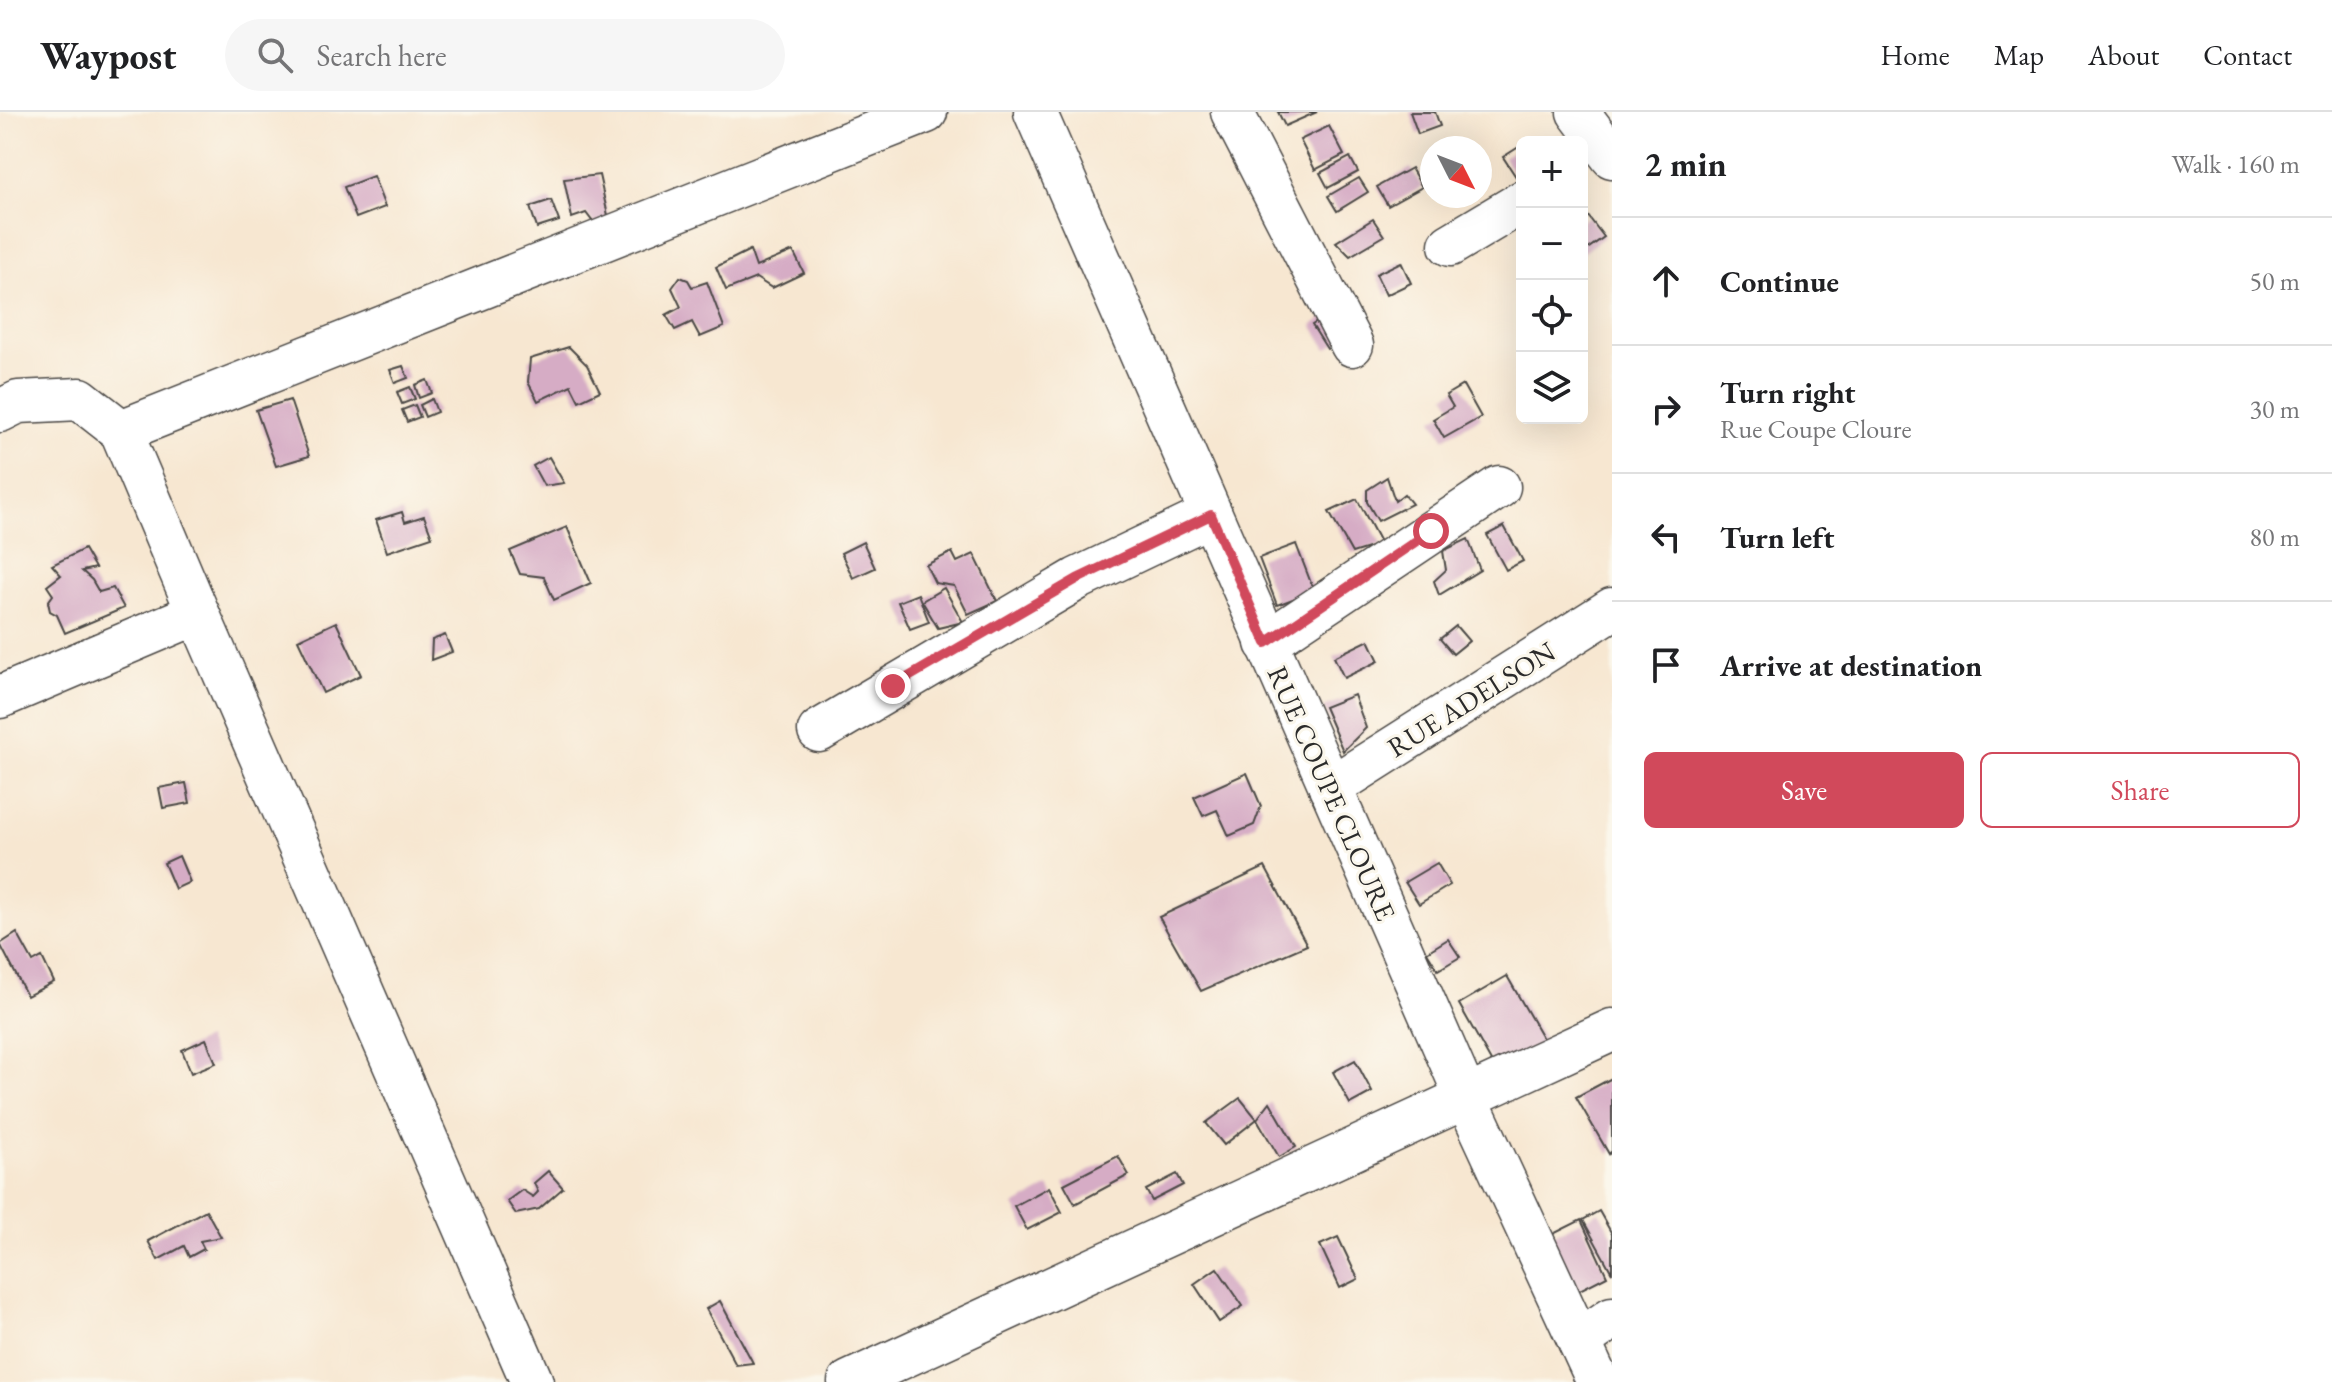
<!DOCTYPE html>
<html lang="en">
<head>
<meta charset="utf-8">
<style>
  body { margin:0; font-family:"EB Garamond",serif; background:#f6f6f6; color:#202124 }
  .controls { position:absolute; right:24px; top:24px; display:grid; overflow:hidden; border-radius:12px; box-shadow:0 8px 32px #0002 }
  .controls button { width:72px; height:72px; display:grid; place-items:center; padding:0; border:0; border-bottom:2px solid #e0e0e0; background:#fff; color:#202124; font:40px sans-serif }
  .compass { position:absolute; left:1420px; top:24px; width:72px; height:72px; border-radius:50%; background:#fff; box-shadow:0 8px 32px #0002; rotate:132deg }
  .stop { position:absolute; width:24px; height:24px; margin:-18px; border:6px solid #d1495b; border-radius:50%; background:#fff }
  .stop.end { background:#d1495b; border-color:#fff; box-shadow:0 2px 8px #0008 }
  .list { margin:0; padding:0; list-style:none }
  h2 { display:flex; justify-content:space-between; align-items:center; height:104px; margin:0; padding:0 32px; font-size:34px }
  h2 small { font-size:26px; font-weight:400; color:#757577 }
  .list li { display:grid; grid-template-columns:52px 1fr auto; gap:24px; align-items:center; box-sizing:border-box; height:128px; padding:0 32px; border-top:2px solid #e0e0e0 }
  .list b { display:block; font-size:30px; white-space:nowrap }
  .list p { margin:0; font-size:26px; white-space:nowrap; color:#757577 }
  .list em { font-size:26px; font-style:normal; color:#757577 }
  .actions { display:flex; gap:16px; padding:24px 32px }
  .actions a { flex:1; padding:18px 0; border:2px solid #d1495b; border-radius:12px; text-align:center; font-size:28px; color:#d1495b }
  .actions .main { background:#d1495b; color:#fff }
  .icon { flex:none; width:44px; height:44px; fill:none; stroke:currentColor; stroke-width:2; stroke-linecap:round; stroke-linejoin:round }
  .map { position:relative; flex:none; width:1612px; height:1270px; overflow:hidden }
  header { display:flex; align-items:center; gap:48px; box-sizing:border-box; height:112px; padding:0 40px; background:#fff; border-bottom:2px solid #e0e0e0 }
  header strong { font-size:38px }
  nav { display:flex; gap:44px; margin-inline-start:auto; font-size:28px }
  .search { width:560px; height:72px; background:#f6f6f6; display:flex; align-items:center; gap:20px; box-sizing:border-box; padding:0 28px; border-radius:44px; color:#757577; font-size:30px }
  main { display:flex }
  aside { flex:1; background:#fff }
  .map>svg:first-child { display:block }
  .building { fill:#d6acc5 }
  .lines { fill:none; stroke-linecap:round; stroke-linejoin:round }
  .minor-casing { stroke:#4a4744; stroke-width:45 }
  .minor { stroke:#fff; stroke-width:42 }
  .route { stroke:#d1495b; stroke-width:10 }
  .labels { text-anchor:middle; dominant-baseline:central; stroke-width:6; stroke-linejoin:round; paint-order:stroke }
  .street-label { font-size:28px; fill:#2b2b2b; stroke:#fbf7ec }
</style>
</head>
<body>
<header>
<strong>Waypost</strong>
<div class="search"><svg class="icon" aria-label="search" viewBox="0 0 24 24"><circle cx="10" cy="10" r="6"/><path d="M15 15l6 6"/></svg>Search here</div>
<nav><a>Home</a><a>Map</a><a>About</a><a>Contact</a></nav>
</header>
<main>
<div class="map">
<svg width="1612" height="1270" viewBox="0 0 1612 1270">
  <rect width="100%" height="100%" fill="#fbf7ec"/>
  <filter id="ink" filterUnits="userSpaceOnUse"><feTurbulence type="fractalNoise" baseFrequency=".0125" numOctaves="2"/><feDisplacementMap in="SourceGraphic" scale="16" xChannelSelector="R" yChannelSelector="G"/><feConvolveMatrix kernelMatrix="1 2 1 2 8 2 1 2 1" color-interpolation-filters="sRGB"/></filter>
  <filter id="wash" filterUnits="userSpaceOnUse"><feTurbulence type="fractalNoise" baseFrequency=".006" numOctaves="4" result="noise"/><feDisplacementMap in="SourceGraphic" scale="32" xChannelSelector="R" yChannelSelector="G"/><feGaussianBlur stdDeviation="1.8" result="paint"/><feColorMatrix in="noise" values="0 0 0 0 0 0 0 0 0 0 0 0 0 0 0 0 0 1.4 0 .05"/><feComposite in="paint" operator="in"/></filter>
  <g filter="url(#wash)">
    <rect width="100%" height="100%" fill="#f7e7d1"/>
    <g id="blocks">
      <g class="building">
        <path d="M 1278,0 L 1317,0 L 1285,14 Z"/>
        <path d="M 1410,0 L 1435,0 L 1440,14 L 1418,22 Z"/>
        <path d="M 1329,14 L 1344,43 L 1315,58 L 1300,28 Z"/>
        <path d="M 1522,33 L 1522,74 L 1503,45 Z"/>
        <path d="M 1350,45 L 1358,60 L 1328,76 L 1320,61 Z"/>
        <path d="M 1411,56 L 1422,75 L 1388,94 L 1377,75 Z"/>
        <path d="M 599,63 L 609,108 L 596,114 L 586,101 L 572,106 L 564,67 Z"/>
        <path d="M 373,64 L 385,95 L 356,106 L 344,75 Z"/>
        <path d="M 1359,66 L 1368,80 L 1337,99 L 1328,84 Z"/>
        <path d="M 551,88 L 559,109 L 537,116 L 530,95 Z"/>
        <path d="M 1588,104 L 1604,125 L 1582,141 L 1582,109 Z"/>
        <path d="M 1373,107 L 1384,124 L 1350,144 L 1336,130 Z"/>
        <path d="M 750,138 L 756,155 L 793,139 L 804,161 L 772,176 L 756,166 L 726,178 L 716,155 Z"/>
        <path d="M 1401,150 L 1411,171 L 1386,183 L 1376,162 Z"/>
        <path d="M 680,165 L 688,168 L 692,175 L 707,170 L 724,215 L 700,225 L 692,210 L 675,218 L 666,203 L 681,195 L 672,176 Z"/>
        <path d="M 1326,204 L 1342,228 L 1327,237 L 1312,213 Z"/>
        <path d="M 569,235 L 587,253 L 600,279 L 579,289 L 571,273 L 538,289 L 528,270 L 530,247 Z"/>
        <path d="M 403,254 L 408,266 L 395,271 L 390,258 Z"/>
        <path d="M 427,268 L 432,281 L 419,286 L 415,273 Z"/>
        <path d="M 1463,273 L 1481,305 L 1444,326 L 1433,307 L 1453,295 L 1446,283 Z"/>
        <path d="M 410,275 L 415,287 L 402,292 L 397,280 Z"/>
        <path d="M 432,287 L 437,300 L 425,305 L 420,293 Z"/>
        <path d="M 290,288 L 309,344 L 276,354 L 256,298 Z"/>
        <path d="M 415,293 L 420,305 L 407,310 L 402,298 Z"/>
        <path d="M 549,345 L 564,371 L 544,374 L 533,354 Z"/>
        <path d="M 1387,365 L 1395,389 L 1404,382 L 1412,392 L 1378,409 L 1367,390 L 1367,378 Z"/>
        <path d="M 1357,387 L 1381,432 L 1352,441 L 1329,400 Z"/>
        <path d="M 402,400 L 405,410 L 424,404 L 432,425 L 387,440 L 376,408 Z"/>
        <path d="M 1504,414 L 1523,449 L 1506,458 L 1487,423 Z"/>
        <path d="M 567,415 L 591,471 L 554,488 L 544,465 L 520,462 L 510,439 Z"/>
        <path d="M 1468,427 L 1480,458 L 1439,483 L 1434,469 L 1446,458 L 1443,439 Z"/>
        <path d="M 863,430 L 875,456 L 853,466 L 841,441 Z"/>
        <path d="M 1296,432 L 1314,479 L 1277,493 L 1259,446 Z"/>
        <path d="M 84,437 L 95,456 L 82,459 L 92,468 L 99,480 L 113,476 L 124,496 L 65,521 L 57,503 L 50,499 L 48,490 L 53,483 L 47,474 L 61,463 L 52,453 Z"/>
        <path d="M 952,440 L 957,450 L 974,442 L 997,489 L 968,502 L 954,474 L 935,471 L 926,453 Z"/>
        <path d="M 944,476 L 963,510 L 938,516 L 922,489 Z"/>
        <path d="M 918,482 L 929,510 L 910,517 L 898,490 Z"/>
        <path d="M 336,510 L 361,563 L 323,581 L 298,528 Z"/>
        <path d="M 1456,514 L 1469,529 L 1453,542 L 1440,527 Z"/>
        <path d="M 445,523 L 452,540 L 431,548 L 432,528 Z"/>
        <path d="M 1369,528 L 1379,549 L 1344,566 L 1334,545 Z"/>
        <path d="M 1354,583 L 1366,616 L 1343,639 L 1324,595 Z"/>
        <path d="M 1247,661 L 1261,694 L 1254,713 L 1229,724 L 1217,698 L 1203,704 L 1194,685 Z"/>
        <path d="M 186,671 L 190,691 L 163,696 L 159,676 Z"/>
        <path d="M 179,744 L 190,770 L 175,777 L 164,751 Z"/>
        <path d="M 1437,751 L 1450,773 L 1419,792 L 1405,770 Z"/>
        <path d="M 1265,755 L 1307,833 L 1201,879 L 1159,805 Z"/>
        <path d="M 17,821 L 33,850 L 42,845 L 54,870 L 27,884 L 0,832 Z"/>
        <path d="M 1448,827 L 1460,845 L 1438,858 L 1427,840 Z"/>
        <path d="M 1507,864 L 1546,932 L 1497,960 L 1459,892 Z"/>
        <path d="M 206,927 L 216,951 L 191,961 L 182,938 Z"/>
        <path d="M 1355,948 L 1372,980 L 1350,992 L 1333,960 Z"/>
        <path d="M 1612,966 L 1612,1039 L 1609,1042 L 1576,985 Z"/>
        <path d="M 1240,986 L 1257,1007 L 1224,1033 L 1206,1011 Z"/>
        <path d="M 1270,990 L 1296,1035 L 1279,1045 L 1257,1007 Z"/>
        <path d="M 1118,1044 L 1129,1063 L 1075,1092 L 1064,1072 Z"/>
        <path d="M 548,1059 L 563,1076 L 539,1097 L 516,1102 L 507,1089 L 522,1078 L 533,1085 L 538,1080 L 534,1071 Z"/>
        <path d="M 1177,1062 L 1183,1073 L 1152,1089 L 1146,1078 Z"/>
        <path d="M 1049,1075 L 1062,1100 L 1027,1118 L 1014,1094 Z"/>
        <path d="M 206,1098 L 221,1125 L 200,1129 L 204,1137 L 189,1145 L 184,1134 L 158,1148 L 148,1129 Z"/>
        <path d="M 1599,1099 L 1612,1122 L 1612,1161 L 1583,1108 Z"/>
        <path d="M 1581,1108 L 1607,1164 L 1568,1184 L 1541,1128 Z"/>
        <path d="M 1338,1125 L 1358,1167 L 1340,1176 L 1320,1133 Z"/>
        <path d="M 1217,1156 L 1243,1194 L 1219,1210 L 1194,1172 Z"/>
        <path d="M 720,1189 L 753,1251 L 736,1253 L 706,1197 Z"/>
      </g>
    </g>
  </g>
  <g filter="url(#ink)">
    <use href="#blocks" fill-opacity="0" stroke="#4a4744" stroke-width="2"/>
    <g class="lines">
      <defs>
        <g id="minor">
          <path d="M 1035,0 L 1466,985 L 1598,1270"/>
          <path d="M 1232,0 L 1352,233"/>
          <path d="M 1578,0 L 1612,45"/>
          <path d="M 1450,133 L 1522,90"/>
          <path d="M 0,299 L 18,290 L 80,287 L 121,319 L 198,501 L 532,1270"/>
          <path d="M 121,319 L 926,0"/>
          <path d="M 1266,531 L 1499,375"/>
          <path d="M 0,585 L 198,501"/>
          <path d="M 819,619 L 1077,467 L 1211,403"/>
          <path d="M 1330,676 L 1612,497"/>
          <path d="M 1579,1229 L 1612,1206"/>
          <path d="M 849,1270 L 1612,918"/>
        </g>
      </defs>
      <use href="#minor" class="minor-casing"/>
      <use href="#minor" class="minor"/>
    </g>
  </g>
  <g class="lines" filter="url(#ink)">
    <path class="route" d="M 893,574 L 1077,467 L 1211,403 L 1266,531 L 1431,419"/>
  </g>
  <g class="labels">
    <g class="street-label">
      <text transform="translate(1471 587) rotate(-32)">RUE ADELSON</text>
      <text transform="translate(1332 681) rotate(66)">RUE COUPE CLOURE</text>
    </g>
  </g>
</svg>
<div class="controls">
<button>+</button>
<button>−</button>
<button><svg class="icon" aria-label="locate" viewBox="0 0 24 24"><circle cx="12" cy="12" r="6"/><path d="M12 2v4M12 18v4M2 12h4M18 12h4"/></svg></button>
<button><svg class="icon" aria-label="layers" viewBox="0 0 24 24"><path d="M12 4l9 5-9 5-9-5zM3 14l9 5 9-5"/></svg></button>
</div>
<svg class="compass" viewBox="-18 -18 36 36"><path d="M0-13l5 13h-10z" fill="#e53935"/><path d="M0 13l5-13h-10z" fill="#757577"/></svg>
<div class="stop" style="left:1431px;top:419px"></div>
<div class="stop end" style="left:893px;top:574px"></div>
</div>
<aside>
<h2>2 min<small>Walk · 160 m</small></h2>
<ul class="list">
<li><svg class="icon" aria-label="ahead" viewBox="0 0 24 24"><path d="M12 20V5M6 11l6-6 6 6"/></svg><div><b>Continue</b></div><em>50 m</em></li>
<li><svg class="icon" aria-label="right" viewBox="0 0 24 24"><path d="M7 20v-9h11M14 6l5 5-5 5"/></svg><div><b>Turn right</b><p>Rue Coupe Cloure</p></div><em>30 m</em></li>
<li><svg class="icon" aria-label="left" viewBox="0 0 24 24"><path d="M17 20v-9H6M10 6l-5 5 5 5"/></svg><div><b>Turn left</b></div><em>80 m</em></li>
<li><svg class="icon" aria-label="arrive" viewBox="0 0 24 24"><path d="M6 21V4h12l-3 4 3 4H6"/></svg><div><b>Arrive at destination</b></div></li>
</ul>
<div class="actions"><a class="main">Save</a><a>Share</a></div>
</aside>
</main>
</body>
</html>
